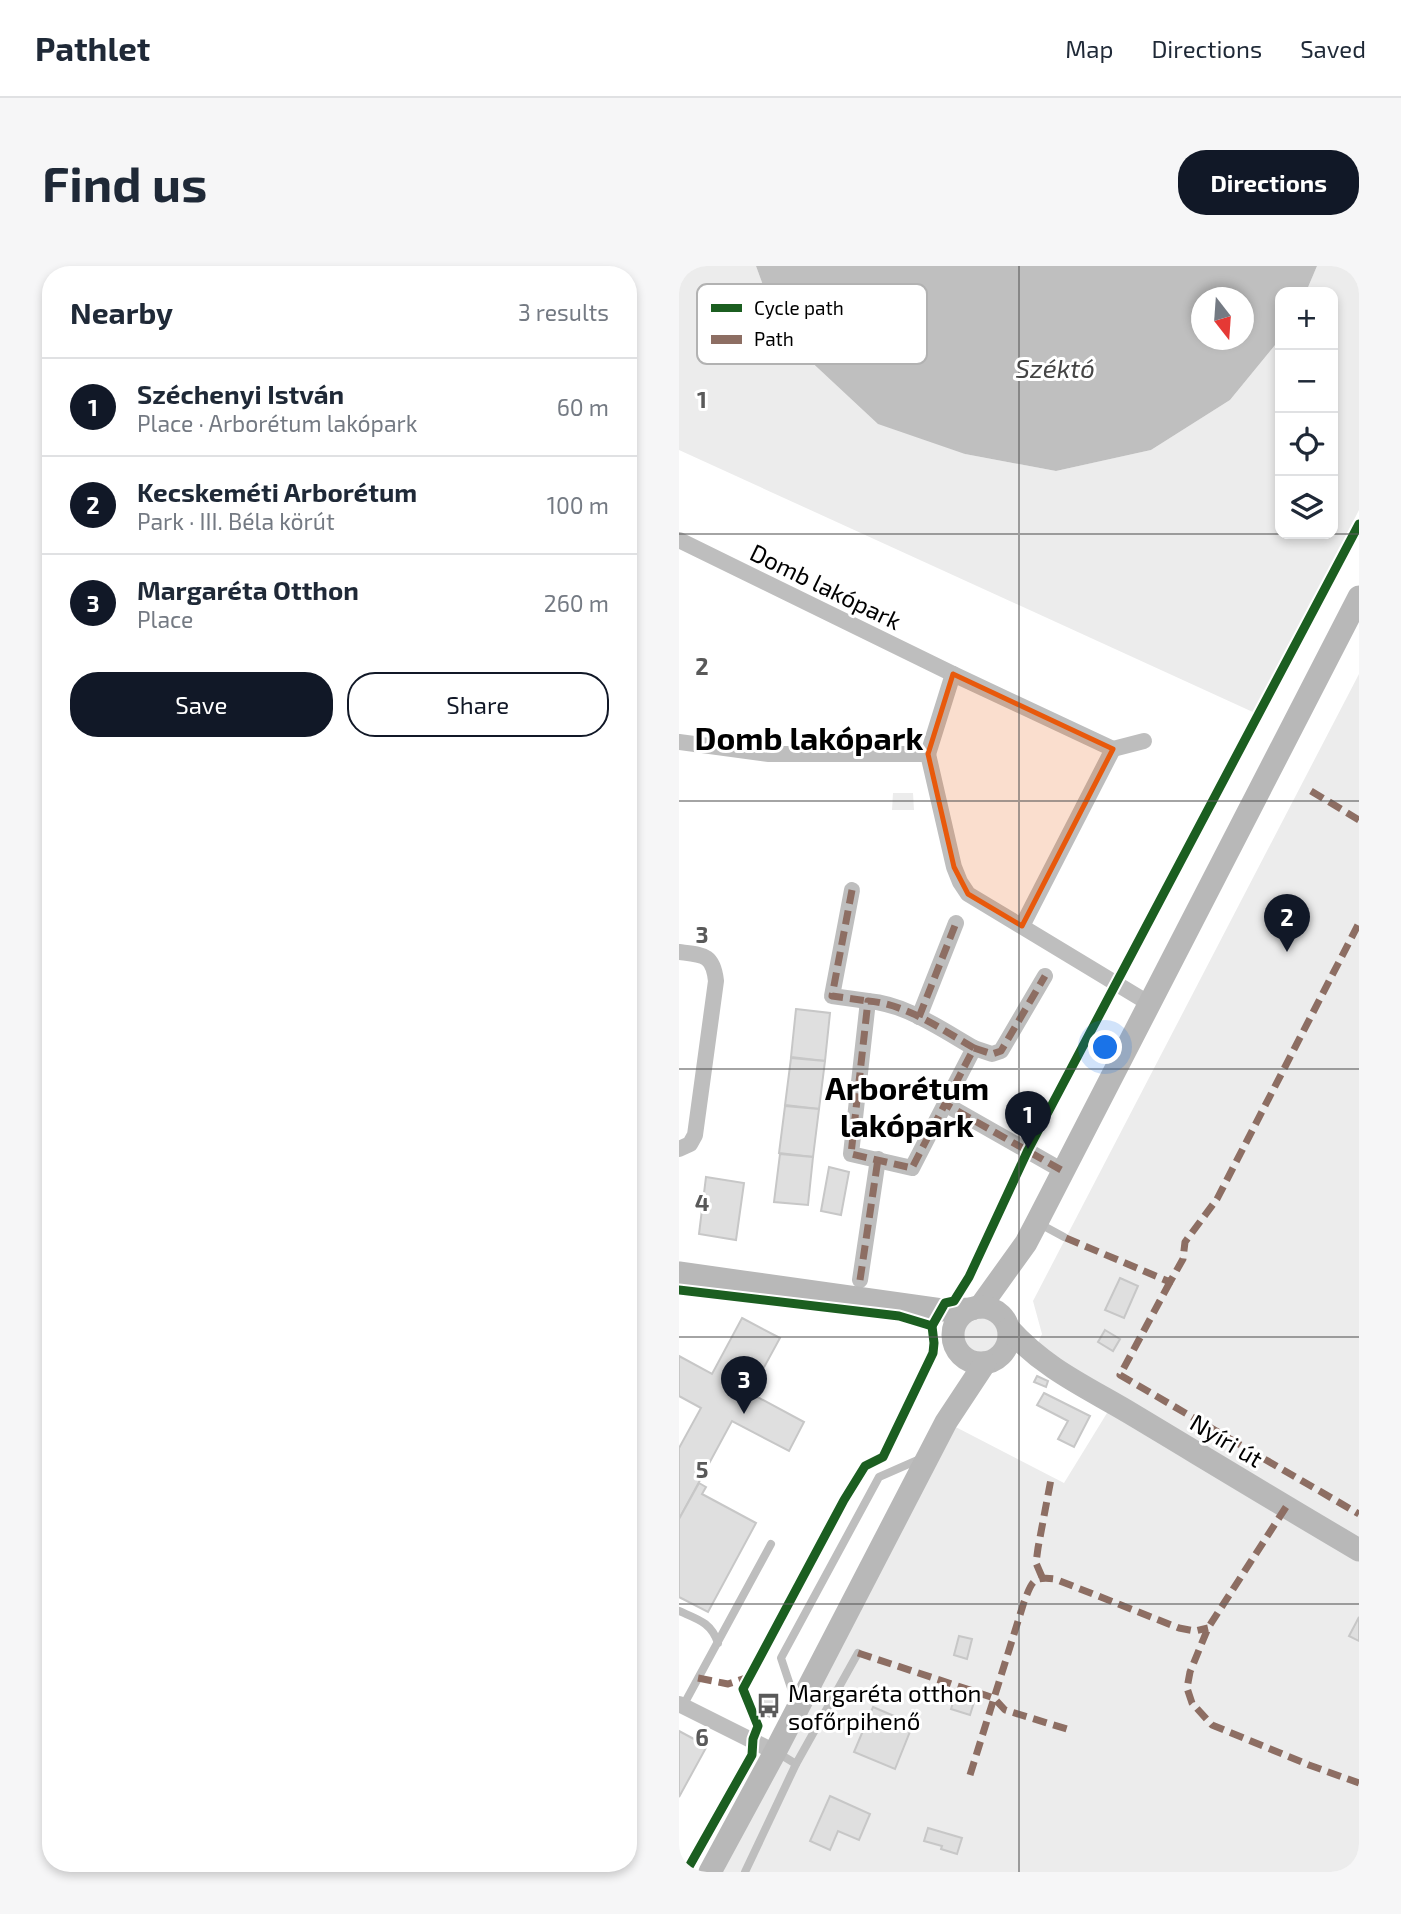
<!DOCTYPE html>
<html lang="en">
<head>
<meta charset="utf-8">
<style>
  body { margin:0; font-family:"Exo 2",sans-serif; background:#f6f6f7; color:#1f2937 }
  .controls { position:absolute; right:21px; top:21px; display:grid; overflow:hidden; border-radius:14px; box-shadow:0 4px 10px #0003 }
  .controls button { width:63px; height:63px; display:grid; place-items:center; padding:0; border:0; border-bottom:2px solid #e0e1e3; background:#fff; color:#1f2937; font:35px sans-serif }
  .compass { position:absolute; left:512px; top:21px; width:63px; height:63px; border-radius:50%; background:#fff; box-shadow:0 4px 10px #0003; rotate:163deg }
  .you { position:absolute; left:427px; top:782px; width:24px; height:24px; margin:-18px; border:5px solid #fff; border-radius:50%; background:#1a73e8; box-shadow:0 0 0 10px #1a73e833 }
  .badge { display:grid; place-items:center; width:46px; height:46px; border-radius:50%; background:#111827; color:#fff; font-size:23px; font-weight:700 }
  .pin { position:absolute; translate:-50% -58px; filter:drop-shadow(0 2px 4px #0008) }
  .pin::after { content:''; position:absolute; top:37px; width:24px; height:21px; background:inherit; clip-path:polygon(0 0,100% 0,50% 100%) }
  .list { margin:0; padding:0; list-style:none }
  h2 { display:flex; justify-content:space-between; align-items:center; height:91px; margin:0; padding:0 28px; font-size:30px }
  h2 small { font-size:23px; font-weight:400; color:#747a83 }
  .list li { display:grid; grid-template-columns:46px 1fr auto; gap:21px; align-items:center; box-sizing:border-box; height:98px; padding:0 28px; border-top:2px solid #e0e1e3 }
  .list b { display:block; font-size:26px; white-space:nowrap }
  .list p { margin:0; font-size:23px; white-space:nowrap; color:#747a83 }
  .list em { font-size:23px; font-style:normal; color:#747a83 }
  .actions { display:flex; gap:14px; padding:21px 28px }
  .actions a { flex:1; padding:16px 0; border:2px solid #111827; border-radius:28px; text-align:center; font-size:24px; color:#111827 }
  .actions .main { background:#111827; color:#fff }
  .icon { flex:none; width:38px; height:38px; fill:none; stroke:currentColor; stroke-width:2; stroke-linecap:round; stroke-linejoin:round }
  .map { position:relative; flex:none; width:680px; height:1606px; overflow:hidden; border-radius:28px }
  header { display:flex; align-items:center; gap:42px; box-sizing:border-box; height:98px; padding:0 35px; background:#fff; border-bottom:2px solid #e0e1e3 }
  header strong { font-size:33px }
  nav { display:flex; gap:38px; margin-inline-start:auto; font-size:24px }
  .intro { display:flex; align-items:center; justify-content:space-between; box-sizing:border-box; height:168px; padding:0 42px }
  h1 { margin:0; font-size:49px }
  .button { padding:18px 32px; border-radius:28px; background:#111827; color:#fff; font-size:24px; font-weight:700 }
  main { display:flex; gap:42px; padding:0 42px }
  aside { flex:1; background:#fff; border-radius:28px; box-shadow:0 4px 10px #0003 }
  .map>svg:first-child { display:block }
  .green { fill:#ececec }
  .water { fill:#bfbfbf; fill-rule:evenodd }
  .building { fill:#dfdfdf; stroke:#c7c7c7; stroke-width:2 }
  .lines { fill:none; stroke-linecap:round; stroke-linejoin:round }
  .lane { stroke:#bebebe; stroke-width:8 }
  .street { stroke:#bebebe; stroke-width:16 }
  .secondary { stroke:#b8b8b8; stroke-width:23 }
  .quiet { stroke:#8d6e63; stroke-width:7; stroke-dasharray:14 7; stroke-linecap:butt }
  .cycleway-casing { stroke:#fff; stroke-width:13 }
  .cycleway { stroke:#1b5e20; stroke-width:9 }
  .marked { fill:#e8590c; fill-opacity:0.2; stroke:#e8590c; stroke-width:5; stroke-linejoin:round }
  .grid { fill:none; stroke:#595959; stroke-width:2; stroke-opacity:0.55 }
  .labels { text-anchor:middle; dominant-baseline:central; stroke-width:6; stroke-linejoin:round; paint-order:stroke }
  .street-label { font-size:24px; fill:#000; stroke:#fff }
  .poi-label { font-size:24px; fill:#000; stroke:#fff; text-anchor:start }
  .water-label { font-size:26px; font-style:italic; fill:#444; stroke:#fff }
  .district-label { font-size:32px; font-weight:bold; fill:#000; stroke:#fff }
  .key { fill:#fff; stroke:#b2b2b2; stroke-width:2 }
  .key-label { font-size:19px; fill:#000 }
  .grid-label { font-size:23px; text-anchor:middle; font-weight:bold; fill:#595959; stroke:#fff; stroke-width:6; stroke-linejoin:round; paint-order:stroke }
</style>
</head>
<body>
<header>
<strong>Pathlet</strong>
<nav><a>Map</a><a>Directions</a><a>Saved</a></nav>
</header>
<div class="intro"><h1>Find us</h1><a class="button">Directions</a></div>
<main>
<aside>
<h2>Nearby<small>3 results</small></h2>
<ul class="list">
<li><span class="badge">1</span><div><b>Széchenyi István</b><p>Place · Arborétum lakópark</p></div><em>60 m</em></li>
<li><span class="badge">2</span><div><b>Kecskeméti Arborétum</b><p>Park · III. Béla körút</p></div><em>100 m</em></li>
<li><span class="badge">3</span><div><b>Margaréta Otthon</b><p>Place</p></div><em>260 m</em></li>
</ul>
<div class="actions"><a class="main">Save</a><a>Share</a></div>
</aside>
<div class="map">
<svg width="680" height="1606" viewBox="0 0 680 1606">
  <rect width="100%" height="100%" fill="#fff"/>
  <g class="green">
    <path d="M 0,0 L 77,0 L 89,33 L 286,188 L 377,205 L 472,184 L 551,134 L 601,73 L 601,268 L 654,268 L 654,26 L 627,26 L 638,0 L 680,0 L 680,244 L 576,447 L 0,184 Z"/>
    <path d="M 680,408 L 680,1606 L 31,1606 L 267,1156 L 385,1217 L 436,1134 L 356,1083 L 363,1068 L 354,1035 Z"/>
    <path d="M 214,527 L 234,527 L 235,544 L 213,544 Z"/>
    <circle cx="303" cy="1069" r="21"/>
  </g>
  <path class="water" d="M 77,0 L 638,0 L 627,26 L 601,26 L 601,73 L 551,134 L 472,184 L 377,205 L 286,188 L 199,158 L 125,89 L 89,33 ZM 522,32 L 564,32 L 564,74 L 522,74 Z"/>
  <g class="building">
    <path d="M 117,743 L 151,747 L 146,795 L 112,791 Z"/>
    <path d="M 112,792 L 146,795 L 140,843 L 106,839 Z"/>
    <path d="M 106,840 L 140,843 L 134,891 L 100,887 Z"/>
    <path d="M 101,888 L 134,891 L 129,939 L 95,936 Z"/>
    <path d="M 150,901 L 170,906 L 162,949 L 142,945 Z"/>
    <path d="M 27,911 L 65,917 L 57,974 L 20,968 Z"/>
    <path d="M 441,1012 L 459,1020 L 445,1052 L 426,1044 Z"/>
    <path d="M 63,1052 L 101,1072 L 71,1127 L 125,1156 L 110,1185 L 53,1155 L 0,1253 L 0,1182 L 22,1142 L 0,1130 L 0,1090 L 33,1108 Z"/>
    <path d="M 426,1064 L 441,1073 L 434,1085 L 419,1076 Z"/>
    <path d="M 358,1110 L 369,1115 L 367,1121 L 355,1116 Z"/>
    <path d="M 365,1127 L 411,1150 L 395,1181 L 379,1173 L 389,1155 L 358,1139 Z"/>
    <path d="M 20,1217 L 27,1221 L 23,1228 L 77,1257 L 29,1346 L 0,1331 L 0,1253 Z"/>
    <path d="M 680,1351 L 680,1375 L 670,1370 Z"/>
    <path d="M 280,1370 L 293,1373 L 288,1393 L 275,1389 Z"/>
    <path d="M 278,1424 L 297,1430 L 291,1449 L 272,1443 Z"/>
    <path d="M 87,1430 L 99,1435 L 91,1451 L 78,1445 Z"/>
    <path d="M 194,1441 L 234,1458 L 216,1503 L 175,1486 Z"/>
    <path d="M 0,1465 L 28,1480 L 0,1531 Z"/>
    <path d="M 151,1530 L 191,1548 L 180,1574 L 159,1565 L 151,1584 L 131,1575 Z"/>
    <path d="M 249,1562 L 283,1572 L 278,1588 L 262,1583 L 263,1580 L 245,1575 Z"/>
  </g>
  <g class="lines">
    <g class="lane">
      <path d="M 361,958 L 385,971"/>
      <path d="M 0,1345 C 18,1353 32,1356 39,1377"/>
      <path d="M 116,1434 L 102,1392 L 200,1211 L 241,1193"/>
      <path d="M 4,1440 L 92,1278"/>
      <path d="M 99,1487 L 117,1498 L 179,1387"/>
      <path d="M 66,1606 L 117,1498"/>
    </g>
    <g class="street">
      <path d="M 0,274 L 274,408 L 434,483 L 343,660"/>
      <path d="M 0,476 L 90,488 L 249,488 L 275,601 L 281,616 L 289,628 L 471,738"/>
      <path d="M 434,483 L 465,475"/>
      <path d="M 249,488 L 274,408"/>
      <path d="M 173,624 L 153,730 L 189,735"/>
      <path d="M 0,686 C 24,689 34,688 37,715 L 16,869 L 11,878 L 0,883"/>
      <path d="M 240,751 L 277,657"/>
      <path d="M 295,782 L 313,788 L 322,785 L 366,710"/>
      <path d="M 266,838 L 295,782 C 262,763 227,738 189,735 L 172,888 L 233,902 L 266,838 L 384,905"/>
      <path d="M 181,1014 L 199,893"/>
      <path d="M 0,1438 L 96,1486"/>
    </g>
    <g class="secondary">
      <path d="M 0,1007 L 263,1044 L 293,1043"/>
      <path d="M 301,1041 L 347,977 L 358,956 L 680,331"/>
      <circle cx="302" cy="1069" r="28"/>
      <path d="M 330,1063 C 368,1105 410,1122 456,1150 C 531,1195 605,1240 680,1284"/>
      <path d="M 31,1606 L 96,1486 L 267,1156 L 306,1097"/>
    </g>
    <g class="quiet">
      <path d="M 632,525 L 680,554"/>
      <path d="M 173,624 L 153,730 L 189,735"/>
      <path d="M 240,751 L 277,657"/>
      <path d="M 295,782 L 313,788 L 322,785 L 366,710"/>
      <path d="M 266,838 L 295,782 C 262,763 227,738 189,735 L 172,888 L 233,902 L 266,838 L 384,905"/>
      <path d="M 387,972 L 491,1016 L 504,993 L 506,976 L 538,933 L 680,657"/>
      <path d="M 181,1014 L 199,893"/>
      <path d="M 491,1016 L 441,1109 L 680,1248"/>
      <path d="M 607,1241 L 529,1362 L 511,1406 L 508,1422 L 513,1437 L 533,1459 L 630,1499 L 680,1517"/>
      <path d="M 363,1311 L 357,1297 L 359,1282 L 372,1213"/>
      <path d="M 179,1387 L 315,1432 L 326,1444 L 391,1464"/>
      <path d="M 19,1412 L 49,1418 L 70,1411"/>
      <path d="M 291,1509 L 345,1336 C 353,1316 353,1310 376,1313 L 500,1362 L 516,1365 L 529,1362"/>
    </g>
    <defs>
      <g id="cycleway">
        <path d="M 0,1024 L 220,1050 L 253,1060"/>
        <path d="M 7,1606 L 73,1489 L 74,1473 L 79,1460 L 64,1423 L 165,1234 L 186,1200 L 204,1191 L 254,1087 L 255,1077 L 253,1060 L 266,1037 L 275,1035 L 290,1011 L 349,884 L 680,258"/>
      </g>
    </defs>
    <use href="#cycleway" class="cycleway-casing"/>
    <use href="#cycleway" class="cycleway"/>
  </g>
  <path class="marked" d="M 274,408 L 434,483 L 343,660 L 289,628 L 275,601 L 249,488 Z"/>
  <path class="grid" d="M 340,0 L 340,1606M 0,268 L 601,268M 654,268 L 680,268M 0,535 L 680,535M 0,803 L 680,803M 0,1071 L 680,1071M 0,1338 L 680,1338"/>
  <defs>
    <symbol id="bus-bare" viewBox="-9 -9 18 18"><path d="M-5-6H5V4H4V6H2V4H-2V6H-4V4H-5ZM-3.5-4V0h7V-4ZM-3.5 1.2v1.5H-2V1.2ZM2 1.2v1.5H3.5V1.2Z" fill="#595959" stroke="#fff" stroke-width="2.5" paint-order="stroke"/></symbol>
  </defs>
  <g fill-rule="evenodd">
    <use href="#bus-bare" x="72" y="1422" width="35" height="35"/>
  </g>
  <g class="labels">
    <g class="street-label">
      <text transform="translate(147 320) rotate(26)">Domb lakópark</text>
      <text transform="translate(548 1174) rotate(31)">Nyíri út</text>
    </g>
    <g class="poi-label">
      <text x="109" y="1426">Margaréta otthon<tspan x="109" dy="28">sofőrpihenő</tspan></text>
    </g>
    <g class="water-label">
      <text x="376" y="101">Széktó</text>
    </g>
    <g class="district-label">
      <text x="130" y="471">Domb lakópark</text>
      <text x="228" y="821">Arborétum<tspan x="228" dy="37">lakópark</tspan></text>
    </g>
  </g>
  <rect x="18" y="18" width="230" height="80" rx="10" class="key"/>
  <rect x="32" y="38" width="31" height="8" fill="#1b5e20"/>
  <rect x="32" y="69" width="31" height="9" fill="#8d6e63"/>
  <g class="key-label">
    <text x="75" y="49">Cycle path</text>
    <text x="75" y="80">Path</text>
  </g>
  <g class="grid-label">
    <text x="23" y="142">1</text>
    <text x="23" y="409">2</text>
    <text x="23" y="677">3</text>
    <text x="23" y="945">4</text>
    <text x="23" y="1212">5</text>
    <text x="23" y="1480">6</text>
  </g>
</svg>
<div class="controls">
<button>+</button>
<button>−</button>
<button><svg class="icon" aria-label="locate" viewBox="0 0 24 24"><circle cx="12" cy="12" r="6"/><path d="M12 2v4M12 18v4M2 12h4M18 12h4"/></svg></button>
<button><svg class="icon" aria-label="layers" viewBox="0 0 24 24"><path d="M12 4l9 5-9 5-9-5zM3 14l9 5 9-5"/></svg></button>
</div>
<svg class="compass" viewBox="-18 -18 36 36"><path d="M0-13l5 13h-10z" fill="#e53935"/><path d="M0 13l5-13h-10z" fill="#747a83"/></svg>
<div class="you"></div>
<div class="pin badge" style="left:349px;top:883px">1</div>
<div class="pin badge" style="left:608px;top:686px">2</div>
<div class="pin badge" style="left:65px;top:1148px">3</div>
</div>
</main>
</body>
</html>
